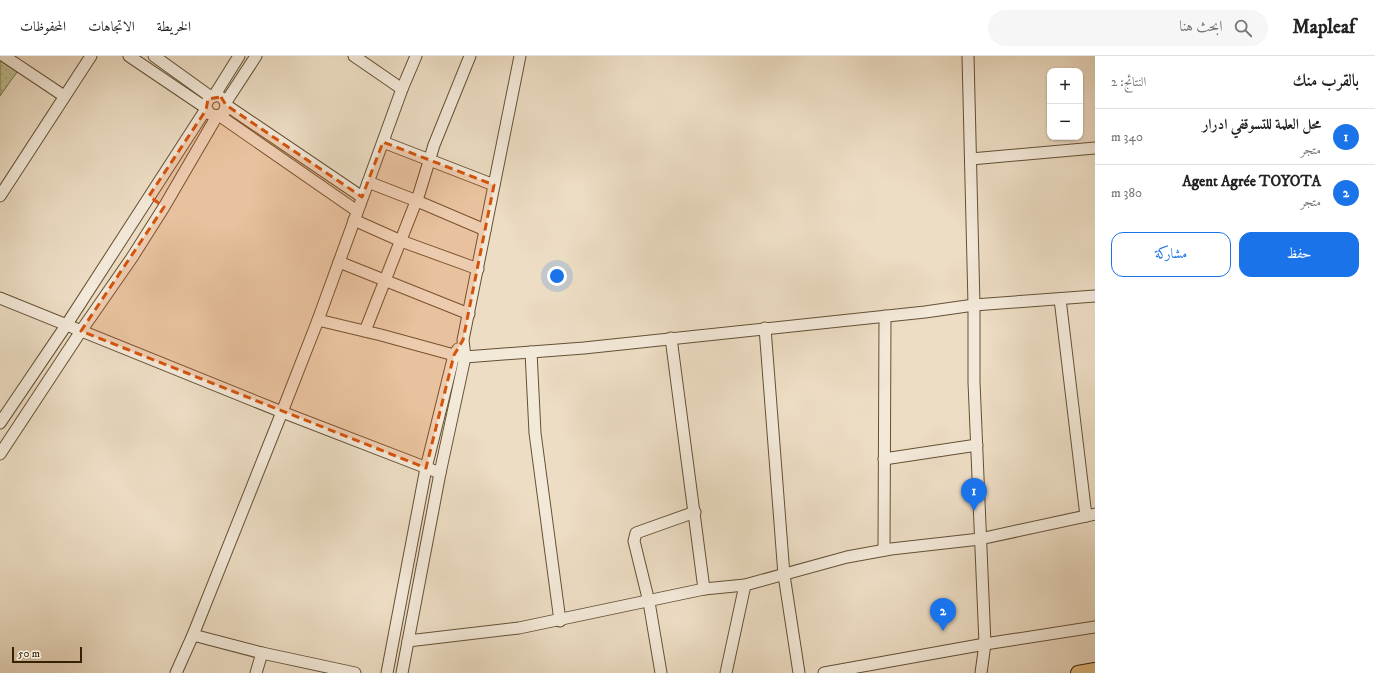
<!DOCTYPE html>
<html lang="ar">
<head>
<meta charset="utf-8">
<style>
  body { margin:0; font-family:"IM FELL DW Pica",Amiri,serif; background:#f6f6f6; color:#222; direction:rtl }
  .controls { position:absolute; right:12px; top:12px; display:grid; overflow:hidden; border-radius:8px; box-shadow:0 1px 3px #0004 }
  .controls button { width:36px; height:36px; display:grid; place-items:center; padding:0; border:0; border-bottom:1px solid #e0e0e0; background:#fff; color:#222; font:20px sans-serif }
  .scale { position:absolute; left:12px; bottom:10px; width:70px; box-sizing:border-box; padding-left:4px; border:2px solid #362104; border-top:0; font-size:11px; line-height:14px; white-space:nowrap; color:#362104; -webkit-text-stroke:3px #f3e9d9; paint-order:stroke }
  .you { position:absolute; left:557px; top:220px; width:14px; height:14px; margin:-10px; border:3px solid #fff; border-radius:50%; background:#1a73e8; box-shadow:0 0 0 6px #1a73e833 }
  .badge { display:grid; place-items:center; width:26px; height:26px; border-radius:50%; background:#1a73e8; color:#fff; font-size:13px; font-weight:700 }
  .pin { position:absolute; translate:-50% -33px; filter:drop-shadow(0 1px 2px #0008) }
  .pin::after { content:''; position:absolute; top:21px; width:14px; height:12px; background:inherit; clip-path:polygon(0 0,100% 0,50% 100%) }
  .list { margin:0; padding:0; list-style:none }
  h2 { display:flex; justify-content:space-between; align-items:center; height:52px; margin:0; padding:0 16px; font-size:17px }
  h2 small { font-size:13px; font-weight:400; color:#767676 }
  .list li { display:grid; grid-template-columns:26px 1fr auto; gap:12px; align-items:center; box-sizing:border-box; height:56px; padding:0 16px; border-top:1px solid #e0e0e0 }
  .list b { display:block; font-size:15px; white-space:nowrap }
  .list p { margin:0; font-size:13px; white-space:nowrap; color:#767676 }
  .list em { font-size:13px; font-style:normal; color:#767676 }
  .actions { display:flex; gap:8px; padding:12px 16px }
  .actions a { flex:1; padding:9px 0; border:1px solid #1a73e8; border-radius:12px; text-align:center; font-size:14px; color:#1a73e8 }
  .actions .main { background:#1a73e8; color:#fff }
  .icon { flex:none; width:22px; height:22px; fill:none; stroke:currentColor; stroke-width:2; stroke-linecap:round; stroke-linejoin:round }
  .map { position:relative; flex:none; width:1095px; height:617px; overflow:hidden; direction:ltr }
  header { display:flex; align-items:center; gap:24px; box-sizing:border-box; height:56px; padding:0 20px; background:#fff; border-bottom:1px solid #e0e0e0 }
  header strong { font-size:19px }
  nav { display:flex; gap:22px; margin-inline-start:auto; font-size:14px }
  .search { width:280px; height:36px; background:#f6f6f6; display:flex; align-items:center; gap:10px; box-sizing:border-box; padding:0 14px; border-radius:22px; color:#767676; font-size:15px }
  main { display:flex }
  aside { flex:1; background:#fff }
  .map>svg:first-child { display:block }
  .grass { fill:url(#grass-dots); stroke:#7a704a }
  .lines { fill:none; stroke-linecap:round; stroke-linejoin:round }
  .minor-casing { stroke:#645034; stroke-width:13 }
  .major-casing { stroke:#362104; stroke-width:16 }
  .minor { stroke:#f3e9d9; stroke-width:11 }
  .major { stroke:#e6be82; stroke-width:14 }
  .marked { fill:#d6530b; fill-opacity:0.2; stroke:#d6530b; stroke-width:3; stroke-dasharray:8 5; stroke-linejoin:round }
</style>
</head>
<body>
<header>
<strong>Mapleaf</strong>
<div class="search"><svg class="icon" aria-label="search" viewBox="0 0 24 24"><circle cx="10" cy="10" r="6"/><path d="M15 15l6 6"/></svg>ابحث هنا</div>
<nav><a>الخريطة</a><a>الاتجاهات</a><a>المحفوظات</a></nav>
</header>
<main>
<aside>
<h2>بالقرب منك<small>النتائج: 2</small></h2>
<ul class="list">
<li><span class="badge">1</span><div><b>محل العلمة للتسوقفي ادرار</b><p>متجر</p></div><em>340 m</em></li>
<li><span class="badge">2</span><div><b>Agent Agrée TOYOTA</b><p>متجر</p></div><em>380 m</em></li>
</ul>
<div class="actions"><a class="main">حفظ</a><a>مشاركة</a></div>
</aside>
<div class="map">
<svg width="1095" height="617" viewBox="0 0 1095 617">
  <defs>
    <pattern id="grass-dots" width="8" height="8" patternUnits="userSpaceOnUse"><rect width="8" height="8" fill="#bebf90"/><path d="M2 2h.1M6 6h.1" fill="none" stroke="#a4a47b" stroke-width="1.8" stroke-linecap="round"/></pattern>
  </defs>
  <rect width="100%" height="100%" fill="#edddc4"/>
  <filter id="stains"><feTurbulence type="fractalNoise" baseFrequency=".005" numOctaves="4"/><feColorMatrix values="0 0 0 0 .2 0 0 0 0 .09 0 0 0 0 .02 0 0 0 .5 -.17"/></filter>
  <radialGradient id="worn" r=".72"><stop offset=".6" stop-color="#630" stop-opacity="0"/><stop offset="1" stop-color="#630" stop-opacity=".3"/></radialGradient>
  <path class="grass" d="M 0,0 L 19,13 L 0,40 Z"/>
  <g class="lines">
    <defs>
      <g id="minor">
        <path d="M 4,0 L 64,40"/>
        <path d="M 129,0 L 206,52"/>
        <path d="M 154,0 L 211,41"/>
        <path d="M 354,0 L 402,33"/>
        <path d="M 968,0 L 974,249 L 974,326 L 985,588 L 981,617"/>
        <path d="M 214,40 L 239,0"/>
        <path d="M 226,46 L 256,0"/>
        <path d="M 226,49 L 224,57 L 217,60 L 210,58 L 206,52 C 206,38 223,35 226,49 L 362,141"/>
        <path d="M 220,60 L 357,155"/>
        <path d="M 383,86 L 494,129"/>
        <path d="M 971,103 L 1095,92"/>
        <path d="M 368,126 L 417,145 L 485,174"/>
        <path d="M 0,140 L 91,0"/>
        <path d="M 354,164 L 401,185 L 478,213"/>
        <path d="M 339,206 L 469,258"/>
        <path d="M 0,242 L 282,356 L 440,417"/>
        <path d="M 1060,243 L 1086,460"/>
        <path d="M 318,264 L 381,279 L 454,299 L 465,301 L 584,292 L 925,256 L 974,249 L 1095,240"/>
        <path d="M 765,272 L 784,519 L 799,617"/>
        <path d="M 365,275 L 419,138 L 434,89 L 470,0"/>
        <path d="M 671,282 L 704,533"/>
        <path d="M 531,296 L 535,377 L 560,565"/>
        <path d="M 0,367 L 67,268 L 206,53"/>
        <path d="M 0,398 L 81,275 L 133,200 L 164,151 L 217,60"/>
        <path d="M 884,403 L 977,389"/>
        <path d="M 884,494 L 885,260"/>
        <path d="M 193,579 L 262,597 L 355,617"/>
        <path d="M 408,585 L 519,572 L 704,533 L 745,529 L 847,501 L 891,493 L 980,483 L 1095,458"/>
        <path d="M 176,617 L 193,579 L 282,356 L 318,264 L 402,33 L 416,0"/>
        <path d="M 256,617 L 262,597"/>
        <path d="M 387,617 L 426,412 L 454,299 L 458,293"/>
        <path d="M 402,617 L 440,417 L 465,301 L 463,284 L 520,0"/>
        <path d="M 661,617 L 649,546 L 634,485 L 636,477 L 695,456"/>
        <path d="M 726,617 L 745,529"/>
        <path d="M 824,617 L 985,588 L 1095,571"/>
      </g>
      <path id="major" d="M 1078,617 L 1095,614"/>
    </defs>
    <use href="#minor" class="minor-casing"/>
    <use href="#major" class="major-casing"/>
    <use href="#minor" class="minor"/>
    <use href="#major" class="major"/>
  </g>
  <path class="marked" d="M 221,41 L 226,49 L 362,141 L 383,86 L 494,129 L 463,284 L 454,299 L 426,412 L 81,275 L 164,151 L 149,140 L 206,54 L 208,43 Z"/>
  <rect width="100%" height="100%" filter="url(#stains)"/>
  <rect width="100%" height="100%" fill="url(#worn)"/>
</svg>
<div class="controls">
<button>+</button>
<button>−</button>
</div>
<div class="scale">50 m</div>
<div class="you"></div>
<div class="pin badge" style="left:974px;top:455px">1</div>
<div class="pin badge" style="left:943px;top:575px">2</div>
</div>
</main>
</body>
</html>
